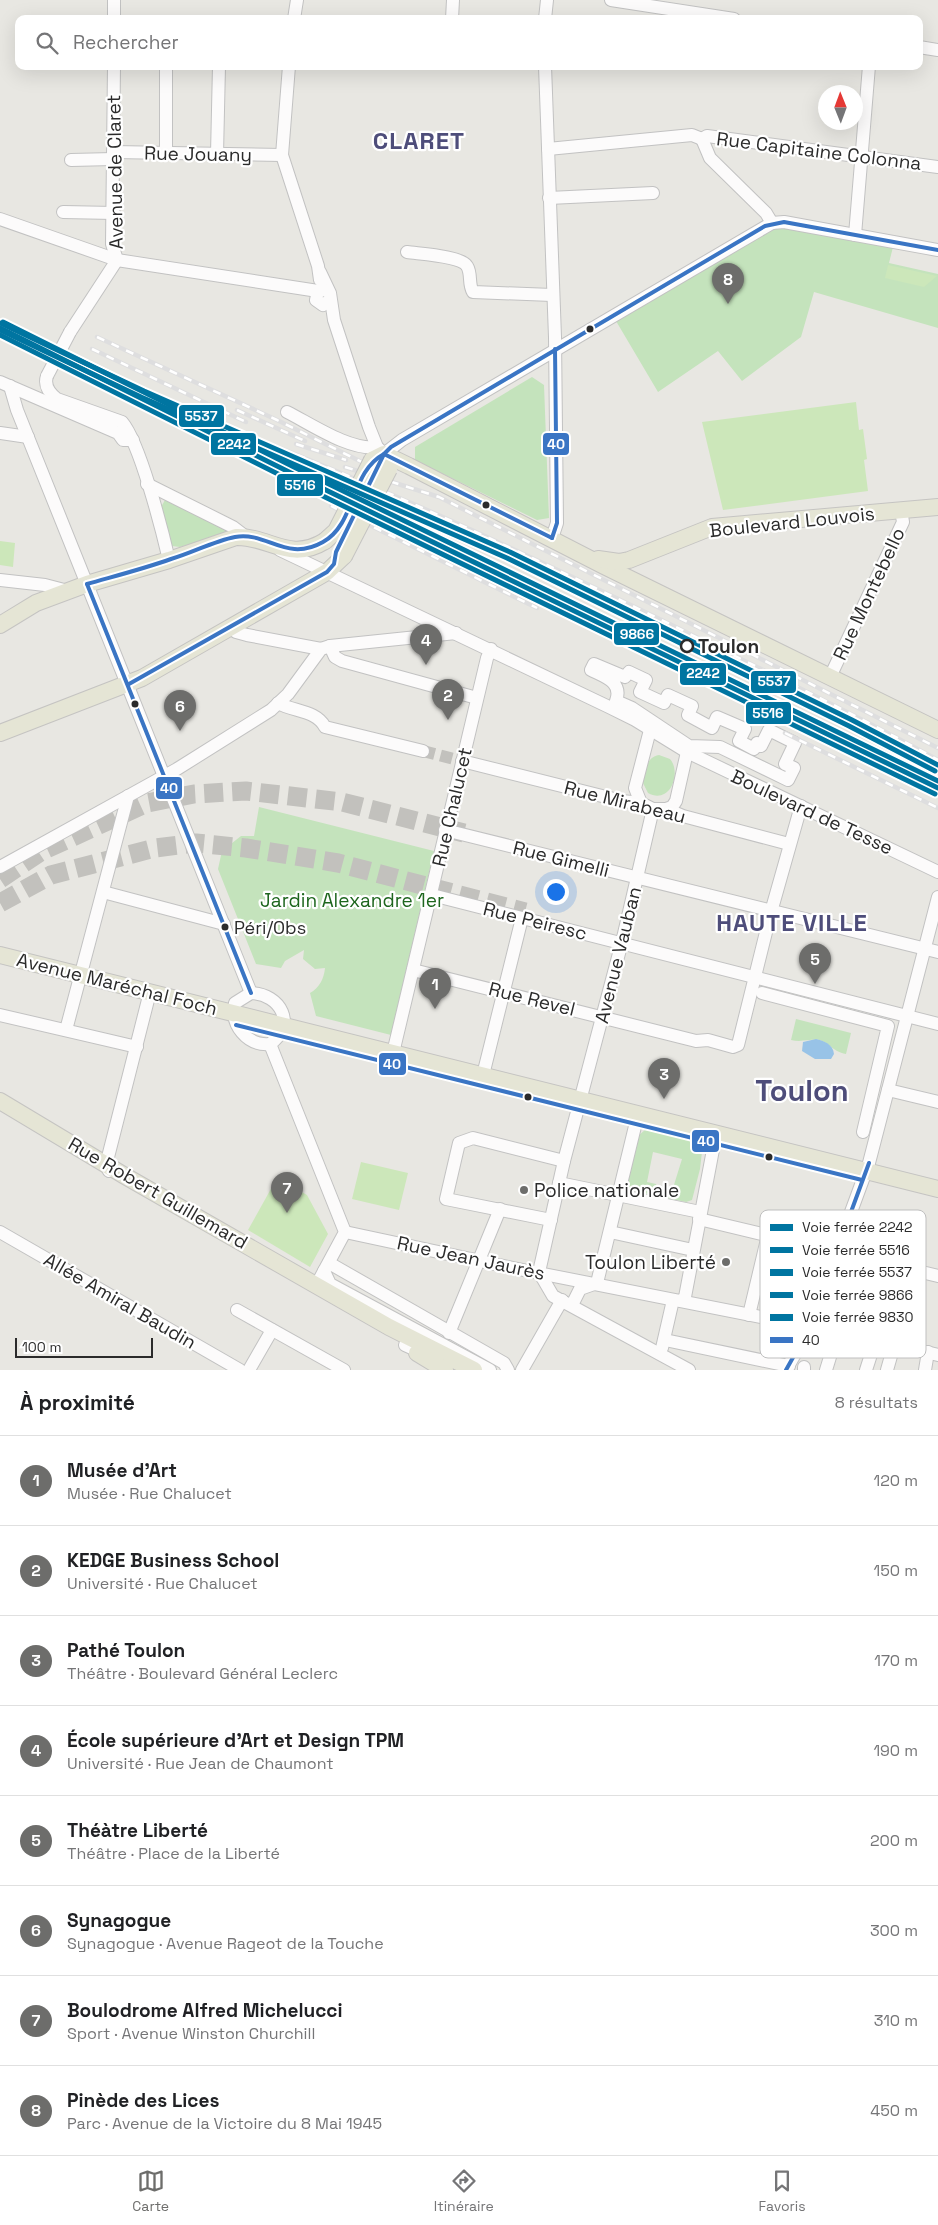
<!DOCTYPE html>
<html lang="fr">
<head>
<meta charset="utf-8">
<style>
  body { margin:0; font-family:"Space Grotesk",sans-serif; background:#f6f6f6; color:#202124 }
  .compass { position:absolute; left:818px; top:85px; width:45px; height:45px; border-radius:50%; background:#fff; box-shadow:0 5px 20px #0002; rotate:359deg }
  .scale { position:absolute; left:15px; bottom:12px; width:138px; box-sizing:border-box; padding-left:5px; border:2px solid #2b2b2b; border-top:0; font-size:14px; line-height:18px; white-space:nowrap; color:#2b2b2b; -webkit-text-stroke:4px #fff; paint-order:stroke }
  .you { position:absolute; left:555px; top:891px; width:18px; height:18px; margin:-12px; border:4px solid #fff; border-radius:50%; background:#1a73e8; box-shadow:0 0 0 8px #1a73e833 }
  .badge { display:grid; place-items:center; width:32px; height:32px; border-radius:50%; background:#6d6d6b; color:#fff; font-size:16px; font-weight:700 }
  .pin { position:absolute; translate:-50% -41px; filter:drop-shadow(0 1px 2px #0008) }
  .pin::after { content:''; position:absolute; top:26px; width:18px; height:15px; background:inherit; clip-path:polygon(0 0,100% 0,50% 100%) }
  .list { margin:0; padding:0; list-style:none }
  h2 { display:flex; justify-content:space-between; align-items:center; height:65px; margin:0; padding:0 20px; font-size:21px }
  h2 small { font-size:16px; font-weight:400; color:#757577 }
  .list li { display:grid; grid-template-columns:32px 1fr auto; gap:15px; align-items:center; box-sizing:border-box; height:90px; padding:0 20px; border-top:1px solid #e0e0e0 }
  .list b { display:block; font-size:19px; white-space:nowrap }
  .list p { margin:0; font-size:16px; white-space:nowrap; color:#757577 }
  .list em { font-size:16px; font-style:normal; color:#757577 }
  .icon { flex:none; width:28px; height:28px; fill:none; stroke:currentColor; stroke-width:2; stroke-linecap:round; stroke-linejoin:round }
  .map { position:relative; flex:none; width:938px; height:1370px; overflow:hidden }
  .search { position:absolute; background:#fff; box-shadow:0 5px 20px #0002; left:15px; right:15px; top:15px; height:55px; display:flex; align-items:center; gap:12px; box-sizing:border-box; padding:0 18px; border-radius:10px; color:#757577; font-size:19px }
  .sheet { height:785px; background:#fff }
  nav { display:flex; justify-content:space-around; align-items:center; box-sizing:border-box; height:70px; border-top:1px solid #e0e0e0; background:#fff; font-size:14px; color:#757577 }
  nav a { display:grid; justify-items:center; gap:2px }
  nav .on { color:#6d6d6b }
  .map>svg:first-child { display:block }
  .green { fill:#c4e3bc; fill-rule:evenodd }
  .pitch { fill:#cce7ba }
  .water { fill:#98c3e7 }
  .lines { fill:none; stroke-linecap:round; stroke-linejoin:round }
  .minor-tunnel { stroke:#c2c1bd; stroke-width:12; stroke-dasharray:12 6; stroke-linecap:butt }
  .highway-tunnel { stroke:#c2c1bd; stroke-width:19; stroke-dasharray:19 9; stroke-linecap:butt }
  .minor-casing { stroke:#c2c2c2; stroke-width:14 }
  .major-casing { stroke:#c5c4c2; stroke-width:18 }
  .minor { stroke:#fcfbfb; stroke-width:12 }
  .major { stroke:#e5e5d5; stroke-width:16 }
  .rail-casing { stroke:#dededf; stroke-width:4.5 }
  .rail { stroke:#fff; stroke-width:2.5; stroke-dasharray:8; stroke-linecap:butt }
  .minor-bridge-casing { stroke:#c2c2c2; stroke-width:14; stroke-linecap:butt }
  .major-bridge-casing { stroke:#c5c4c2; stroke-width:18; stroke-linecap:butt }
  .minor-bridge { stroke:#fcfbfb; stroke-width:12 }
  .major-bridge { stroke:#e5e5d5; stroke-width:16 }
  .bus-1-casing { stroke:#fff; stroke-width:8 }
  .bus-1 { stroke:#3a75c4; stroke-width:4 }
  .rail-1-casing { stroke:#fff; stroke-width:9 }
  .rail-2-casing { stroke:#fff; stroke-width:9 }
  .rail-3-casing { stroke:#fff; stroke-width:9 }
  .rail-4-casing { stroke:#fff; stroke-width:9 }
  .rail-5-casing { stroke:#fff; stroke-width:9 }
  .rail-1 { stroke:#0075a1; stroke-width:5 }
  .rail-2 { stroke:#0075a1; stroke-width:5 }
  .rail-3 { stroke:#0075a1; stroke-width:5 }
  .rail-4 { stroke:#0075a1; stroke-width:5 }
  .rail-5 { stroke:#0075a1; stroke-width:5 }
  .bus-dot { fill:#2b2b2b; stroke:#fff; stroke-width:2 }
  .stop-dot { fill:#fff; stroke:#2b2b2b; stroke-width:2.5 }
  .poi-dot { fill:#6d6d6b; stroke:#fff; stroke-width:2 }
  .labels { text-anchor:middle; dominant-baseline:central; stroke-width:4.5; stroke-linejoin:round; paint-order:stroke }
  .bus-label { font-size:18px; fill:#2b2b2b; stroke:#fff; text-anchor:start }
  .street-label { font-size:19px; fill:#2b2b2b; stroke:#fff }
  .stop-label { font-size:19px; font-weight:bold; fill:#2b2b2b; stroke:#fff; text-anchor:start }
  .park-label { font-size:19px; fill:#1e661e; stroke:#fff }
  .poi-label { font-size:19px; fill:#2b2b2b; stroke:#fff; text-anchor:start }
  .district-label { font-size:24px; font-weight:bold; letter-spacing:1px; fill:#4e4d7a; stroke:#fff }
  .town-label { font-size:29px; font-weight:bold; fill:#4e4d7a; stroke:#fff }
  .key { fill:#fff; stroke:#bfbfbf; stroke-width:1 }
  .key-label { font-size:14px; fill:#2b2b2b }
  .line-badge { stroke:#fff; stroke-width:2 }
  .badge-label { font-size:14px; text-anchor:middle; font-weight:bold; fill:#fff }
</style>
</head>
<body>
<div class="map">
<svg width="938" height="1370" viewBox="0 0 938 1370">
  <rect width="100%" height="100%" fill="#e8e7e2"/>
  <g class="green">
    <path d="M 778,227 L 893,247 L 889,263 L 938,274 L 938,328 L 814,292 L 801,337 L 742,381 L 718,351 L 658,392 L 616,321 Z"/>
    <path d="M 532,377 L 544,385 L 549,518 L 537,520 L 415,460 L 415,447 Z"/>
    <path d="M 165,500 L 227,527 L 228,532 L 180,547 L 172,546 L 161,507 Z"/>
    <path d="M 659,755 L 670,759 C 682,773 670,805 648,793 L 643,783 C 646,771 645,758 659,755 Z"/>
    <path d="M 259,807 L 434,851 L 391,1035 L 316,1016 L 310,993 C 319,988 324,979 325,968 L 315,969 L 303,959 L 304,950 L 285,961 L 281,968 L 256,964 L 218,869 L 222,851 L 241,836 L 254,836 Z"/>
    <path d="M 796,1019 L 851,1033 L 846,1054 C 832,1051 832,1045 822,1041 C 815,1037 803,1043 791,1040 Z"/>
    <path d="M 645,1130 L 703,1143 L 700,1169 L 692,1200 L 686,1202 L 625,1189 L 638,1136 ZM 653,1152 L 682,1159 L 673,1188 L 663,1186 L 661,1189 L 657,1188 L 656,1184 L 647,1182 Z"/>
  </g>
  <g class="pitch">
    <path d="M 888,265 L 937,276 L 924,287 L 885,278 Z"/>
    <path d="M 856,402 L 859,430 L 863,429 L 867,459 L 864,460 L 868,491 L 723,510 L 702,422 Z"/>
    <path d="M 0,541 L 15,543 L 13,567 L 0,565 Z"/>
    <path d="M 361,1162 L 408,1173 L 399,1210 L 352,1199 Z"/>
    <path d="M 277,1178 L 307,1195 L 328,1234 L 310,1267 L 248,1230 Z"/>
  </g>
  <path class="water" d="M 816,1039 C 824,1041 833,1044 834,1054 L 831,1059 L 815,1059 L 802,1051 L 803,1042 Z"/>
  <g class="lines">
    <path class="minor-tunnel" d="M 423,751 L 462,761"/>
    <g class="highway-tunnel">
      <path d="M 0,879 L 42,851 L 147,803 L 194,794 L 246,791 L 342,802 L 464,833"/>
      <path d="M 0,903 L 51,875 L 155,848 L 196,843 L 246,848 L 338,863 L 525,912"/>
    </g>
    <defs>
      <g id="minor">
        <path d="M 611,0 L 734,19"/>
        <path d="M 114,19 L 114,0"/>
        <path d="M 294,19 L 297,0"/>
        <path d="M 452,19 L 453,0"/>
        <path d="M 545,19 L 547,0"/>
        <path d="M 919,47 L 938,50"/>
        <path d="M 114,66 L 112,244 L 117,260"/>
        <path d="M 289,66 L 282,155 L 318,266 L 320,280"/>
        <path d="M 545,66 L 555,337 L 557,523 L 552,538"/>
        <path d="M 702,139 L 707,136 L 938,167"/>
        <path d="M 702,139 L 710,158 L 766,213 L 772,223"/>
        <path d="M 548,149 L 692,135 L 702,139"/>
        <path d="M 114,152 L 282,155"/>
        <path d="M 166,153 L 166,66"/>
        <path d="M 217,154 L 219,66"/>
        <path d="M 71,160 L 113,159"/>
        <path d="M 549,198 L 653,193"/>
        <path d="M 63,212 L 114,213"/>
        <path d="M 0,219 L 117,260 L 318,291"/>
        <path d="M 855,235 L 869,66"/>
        <path d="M 407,252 C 421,254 461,256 467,266 C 472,274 468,284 473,292 L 552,295"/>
        <path d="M 320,272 L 330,293 L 334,320 L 369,427 L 377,447 L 384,454 L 402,440 L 772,223 L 784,222 L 938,250"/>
        <path d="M 325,290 L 318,291 L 316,300 L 323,305 L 330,300"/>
        <path d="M 70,332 L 117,260"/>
        <path d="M 47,376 C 44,385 49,393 57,399 L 122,422 C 140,443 162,530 169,560"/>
        <path d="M 0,382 L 118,433 L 123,440 L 133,440"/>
        <path d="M 10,386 L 17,410 L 251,993"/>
        <path d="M 287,412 C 311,424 350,451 377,447"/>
        <path d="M 0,433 L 28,437"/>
        <path d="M 147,484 L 233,527 L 246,537"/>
        <path d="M 280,550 L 609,707 L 635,720 L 687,752 L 938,872"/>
        <path d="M 0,580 L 45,585 L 68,591"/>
        <path d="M 230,627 L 236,632 L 247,635 L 321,649"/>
        <path d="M 330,646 L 335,657 L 342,661 L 477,698"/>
        <path d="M 594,664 L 625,677 L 629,672 L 646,680 L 640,692 L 664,703 L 668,695 L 692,706 L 688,715 L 712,728 L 717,717 L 745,729 L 739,741 L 754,749 L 757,743 L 761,746 L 769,730 L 795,743 L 785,764 L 794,768 L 788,780 L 720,747 L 689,746 L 632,708 L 616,701 C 623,682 605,677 591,670 Z"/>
        <path d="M 830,677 L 903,522 L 901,510"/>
        <path d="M 278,703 C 294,712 316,710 325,727 L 423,751"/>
        <path d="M 462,761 L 622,801 L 641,803 L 653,809 L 666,809 L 683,816 L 789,844"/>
        <path d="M 641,803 L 635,788 L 650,730"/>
        <path d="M 666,809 L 672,807 L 676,801 L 687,752"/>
        <path d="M 445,830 L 938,952"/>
        <path d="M 0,867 L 177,769 L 271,710 L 288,694 L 321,649 L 330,646 L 456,633"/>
        <path d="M 103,892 L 224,924"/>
        <path d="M 432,895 L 938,1024"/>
        <path d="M 413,970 L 696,1041 L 708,1040 L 733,1047 L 738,1045 L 771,912 L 801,806"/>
        <path d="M 251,993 C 281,994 297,1025 270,1044 C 247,1046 230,1025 235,1003 Z"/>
        <path d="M 762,993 L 888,1026 L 863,1132"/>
        <path d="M 0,1015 L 137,1047"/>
        <path d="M 66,1030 L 128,796"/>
        <path d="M 270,1044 L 345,1232 L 317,1284"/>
        <path d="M 393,1053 L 487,658 L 491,649"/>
        <path d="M 483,1075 L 522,918"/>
        <path d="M 888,1090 L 938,1102"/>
        <path d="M 109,1171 L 106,1165 L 150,992"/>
        <path d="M 559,1183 L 700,1212"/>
        <path d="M 699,1219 L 938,1276"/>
        <path d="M 551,1220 L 446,1199 L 459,1143 L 473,1138 L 564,1161"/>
        <path d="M 0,1232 L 240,1370"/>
        <path d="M 345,1232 L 513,1268 L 801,1325 L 838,1331 L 938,1355"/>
        <path d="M 610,1232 L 693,1250"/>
        <path d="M 329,1263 L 504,1363 L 508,1370"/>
        <path d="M 324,1271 L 330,1284 L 490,1370"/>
        <path d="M 539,1272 L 564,1161 L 622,942 L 653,809"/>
        <path d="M 539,1272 L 553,1296 L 689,1370"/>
        <path d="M 759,1274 L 823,1288"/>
        <path d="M 597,1283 L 638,1114"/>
        <path d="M 681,1301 L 685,1297 L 716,1134"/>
        <path d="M 572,1305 L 580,1289 L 594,1284"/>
        <path d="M 237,1310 L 344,1370"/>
        <path d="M 749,1315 L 768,1235"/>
        <path d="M 449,1333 L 500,1209"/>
        <path d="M 665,1340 L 789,1366"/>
        <path d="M 405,1345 L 425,1354"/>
        <path d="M 662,1348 L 673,1300"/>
        <path d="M 249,1370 L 272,1330"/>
        <path d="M 522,1370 L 562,1300"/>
        <path d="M 786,1370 L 814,1320 L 823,1288 L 869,1163 L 938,897"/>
        <path d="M 804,1370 L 804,1367"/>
        <path d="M 826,1370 L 838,1331"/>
        <path d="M 866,1370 L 876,1339"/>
        <path d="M 887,1370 L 905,1307 L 909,1303 L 915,1270"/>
        <path d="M 925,1370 L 928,1352"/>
      </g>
      <g id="major">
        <path d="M 372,460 L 384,454 L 409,466 L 604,566 L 938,730"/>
        <path d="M 598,559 L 619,562 L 629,560 L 712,527 L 938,507"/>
        <path d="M 0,625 L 36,603 L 87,584 L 169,560 L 236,537 C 270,536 289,563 325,541"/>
        <path d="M 0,733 L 142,678 L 327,572 L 344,556"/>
        <path d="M 0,955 L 938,1189"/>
        <path d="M 0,1101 L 125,1176 L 389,1327 L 474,1370"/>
        <path d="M 417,1353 L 445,1370"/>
      </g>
    </defs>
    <use href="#minor" class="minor-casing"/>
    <use href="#major" class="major-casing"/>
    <use href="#minor" class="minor"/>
    <use href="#major" class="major"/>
    <defs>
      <g id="rail">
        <path d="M 0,337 L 342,505"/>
        <path d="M 97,337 L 277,420 L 386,474"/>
        <path d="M 92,349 L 246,422"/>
        <path d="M 158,406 C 318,476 474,555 630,632 C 733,683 840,728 938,787"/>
        <path d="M 237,410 L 305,441"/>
        <path d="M 223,426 C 383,486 537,559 690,634 C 773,675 857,715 938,760"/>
        <path d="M 296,444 L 346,460"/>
        <path d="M 345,467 L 439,497 L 938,748"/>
        <path d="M 331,506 L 537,608"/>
        <path d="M 785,733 L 938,808"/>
        <path d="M 920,768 L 938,777"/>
      </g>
    </defs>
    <use href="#rail" class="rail-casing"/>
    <use href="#rail" class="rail"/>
    <defs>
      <path id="minor-bridge" d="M 47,376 L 70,332"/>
      <g id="major-bridge">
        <path d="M 325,541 L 336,531 L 372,460"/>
        <path d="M 344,556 L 389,469"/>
      </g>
    </defs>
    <use href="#minor-bridge" class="minor-bridge-casing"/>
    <use href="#major-bridge" class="major-bridge-casing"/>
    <use href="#minor-bridge" class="minor-bridge"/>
    <use href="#major-bridge" class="major-bridge"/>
    <defs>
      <g id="bus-1">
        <path d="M 552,538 L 557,523 L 555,349"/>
        <path d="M 87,584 C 115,576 143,569 171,559 C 192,553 214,541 235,537 C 267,531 286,563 323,542 C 356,524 350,472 384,454 L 552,538"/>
        <path d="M 87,584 L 251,993"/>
        <path d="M 129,684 L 327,572 L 334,564 L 336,552 L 384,454 L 391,447 L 765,226 L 784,222 L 938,250"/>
        <path d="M 236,1025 L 862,1180"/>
        <path d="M 786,1370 L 814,1320 L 823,1288 L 869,1163"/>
      </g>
    </defs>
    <use href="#bus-1" class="bus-1-casing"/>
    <use href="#bus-1" class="bus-1"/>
    <defs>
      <path id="rail-1" d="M 0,328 L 293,474 L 938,788"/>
      <path id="rail-2" d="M 0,335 L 290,480 L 935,794"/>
      <path id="rail-3" d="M 0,323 L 144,391 L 510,552 L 852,720 L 938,765"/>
      <path id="rail-4" d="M 3,322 L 296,468 L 938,781"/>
      <path id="rail-5" d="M 0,330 L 141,397 L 507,558 L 849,726 L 935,771"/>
    </defs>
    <use href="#rail-1" class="rail-1-casing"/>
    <use href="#rail-2" class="rail-2-casing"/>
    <use href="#rail-3" class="rail-3-casing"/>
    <use href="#rail-4" class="rail-4-casing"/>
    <use href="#rail-5" class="rail-5-casing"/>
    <use href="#rail-1" class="rail-1"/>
    <use href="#rail-2" class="rail-2"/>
    <use href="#rail-3" class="rail-3"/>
    <use href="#rail-4" class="rail-4"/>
    <use href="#rail-5" class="rail-5"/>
  </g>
  <g class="bus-dot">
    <circle cx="590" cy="329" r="4.5"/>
    <circle cx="486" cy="505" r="4.5"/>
    <circle cx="135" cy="704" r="4.5"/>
    <circle cx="225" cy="927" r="4.5"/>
    <circle cx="528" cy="1097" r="4.5"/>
    <circle cx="769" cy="1157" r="4.5"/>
  </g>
  <circle class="stop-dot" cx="687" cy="646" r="6"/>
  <g class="poi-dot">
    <circle cx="524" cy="1190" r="5"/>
    <circle cx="726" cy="1262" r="5"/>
  </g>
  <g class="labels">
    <g class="bus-label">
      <text x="234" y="927">Péri/Obs</text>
    </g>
    <g class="street-label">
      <text transform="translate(819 151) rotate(7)">Rue Capitaine Colonna</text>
      <text transform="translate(198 154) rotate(1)">Rue Jouany</text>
      <text transform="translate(115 172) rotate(-91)">Avenue de Claret</text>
      <text transform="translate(792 522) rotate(-6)">Boulevard Louvois</text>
      <text transform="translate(869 594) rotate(-65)">Rue Montebello</text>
      <text transform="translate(625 802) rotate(14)">Rue Mirabeau</text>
      <text transform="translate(452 807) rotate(-77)">Rue Chalucet</text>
      <text transform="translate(812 812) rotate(25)">Boulevard de Tesse</text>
      <text transform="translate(561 859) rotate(14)">Rue Gimelli</text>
      <text transform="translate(535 921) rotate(14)">Rue Peiresc</text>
      <text transform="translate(618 955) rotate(-76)">Avenue Vauban</text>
      <text transform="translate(117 984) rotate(14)">Avenue Maréchal Foch</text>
      <text transform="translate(532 999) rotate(14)">Rue Revel</text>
      <text transform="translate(158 1193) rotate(30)">Rue Robert Guillemard</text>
      <text transform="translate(471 1258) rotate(12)">Rue Jean Jaurès</text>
      <text transform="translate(120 1301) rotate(30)">Allée Amiral Baudin</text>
    </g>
    <g class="stop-label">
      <text x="698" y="646">Toulon</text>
    </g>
    <g class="park-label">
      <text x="352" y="900">Jardin Alexandre 1er</text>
    </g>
    <g class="poi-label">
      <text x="534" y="1190">Police nationale</text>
      <text x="716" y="1262" text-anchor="end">Toulon Liberté</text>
    </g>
    <g class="district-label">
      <text x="419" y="140">CLARET</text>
      <text x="792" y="922">HAUTE VILLE</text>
    </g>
    <g class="town-label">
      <text x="802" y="1090">Toulon</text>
    </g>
  </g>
  <rect x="760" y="1210" width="166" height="148" rx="8" class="key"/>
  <rect x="770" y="1224" width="23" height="7" fill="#0075a1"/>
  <rect x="770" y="1247" width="23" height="6" fill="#0075a1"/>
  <rect x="770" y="1269" width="23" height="7" fill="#0075a1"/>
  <rect x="770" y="1292" width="23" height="6" fill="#0075a1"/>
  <rect x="770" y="1314" width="23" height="7" fill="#0075a1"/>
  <rect x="770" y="1337" width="23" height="6" fill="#3a75c4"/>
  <g class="key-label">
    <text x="802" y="1232">Voie ferrée 2242</text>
    <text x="802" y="1255">Voie ferrée 5516</text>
    <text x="802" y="1277">Voie ferrée 5537</text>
    <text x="802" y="1300">Voie ferrée 9866</text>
    <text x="802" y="1322">Voie ferrée 9830</text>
    <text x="802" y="1345">40</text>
  </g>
  <g class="line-badge">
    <rect x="178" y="404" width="47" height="24" rx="5" fill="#0075a1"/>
    <rect x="542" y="432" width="28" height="24" rx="5" fill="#3a75c4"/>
    <rect x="210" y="432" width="47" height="24" rx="5" fill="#0075a1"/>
    <rect x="276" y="473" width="48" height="24" rx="5" fill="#0075a1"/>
    <rect x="613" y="622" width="47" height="24" rx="5" fill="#0075a1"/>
    <rect x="679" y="662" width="48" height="24" rx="5" fill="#0075a1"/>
    <rect x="750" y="670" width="47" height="24" rx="5" fill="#0075a1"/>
    <rect x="745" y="701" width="47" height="24" rx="5" fill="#0075a1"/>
    <rect x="155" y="776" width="28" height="24" rx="5" fill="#3a75c4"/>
    <rect x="378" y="1052" width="29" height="24" rx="5" fill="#3a75c4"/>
    <rect x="691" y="1129" width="29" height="24" rx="5" fill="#3a75c4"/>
  </g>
  <g class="badge-label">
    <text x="201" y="421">5537</text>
    <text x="556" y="449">40</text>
    <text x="234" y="449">2242</text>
    <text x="300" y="490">5516</text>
    <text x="637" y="639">9866</text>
    <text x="703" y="678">2242</text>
    <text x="774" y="686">5537</text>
    <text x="768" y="718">5516</text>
    <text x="169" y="793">40</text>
    <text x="392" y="1069">40</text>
    <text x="706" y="1146">40</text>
  </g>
</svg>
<svg class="compass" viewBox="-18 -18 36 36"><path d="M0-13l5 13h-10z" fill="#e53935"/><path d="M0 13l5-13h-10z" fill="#757577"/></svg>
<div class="scale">100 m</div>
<div class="you"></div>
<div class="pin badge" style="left:435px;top:1009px">1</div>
<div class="pin badge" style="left:448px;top:720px">2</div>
<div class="pin badge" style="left:664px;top:1099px">3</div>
<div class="pin badge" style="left:426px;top:665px">4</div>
<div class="pin badge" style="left:815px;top:984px">5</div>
<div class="pin badge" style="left:180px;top:731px">6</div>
<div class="pin badge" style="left:287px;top:1213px">7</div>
<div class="pin badge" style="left:728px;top:304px">8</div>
<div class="search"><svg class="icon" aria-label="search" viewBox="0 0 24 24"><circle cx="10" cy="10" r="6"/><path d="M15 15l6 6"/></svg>Rechercher</div>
</div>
<section class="sheet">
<h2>À proximité<small>8 résultats</small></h2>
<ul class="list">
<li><span class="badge">1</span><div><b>Musée d'Art</b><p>Musée · Rue Chalucet</p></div><em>120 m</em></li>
<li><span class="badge">2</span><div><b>KEDGE Business School</b><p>Université · Rue Chalucet</p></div><em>150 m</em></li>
<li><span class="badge">3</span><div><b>Pathé Toulon</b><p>Théâtre · Boulevard Général Leclerc</p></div><em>170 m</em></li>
<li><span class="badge">4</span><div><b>École supérieure d'Art et Design TPM</b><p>Université · Rue Jean de Chaumont</p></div><em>190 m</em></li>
<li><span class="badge">5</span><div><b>Théàtre Liberté</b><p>Théâtre · Place de la Liberté</p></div><em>200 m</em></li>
<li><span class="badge">6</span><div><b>Synagogue</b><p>Synagogue · Avenue Rageot de la Touche</p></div><em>300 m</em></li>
<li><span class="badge">7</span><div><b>Boulodrome Alfred Michelucci</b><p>Sport · Avenue Winston Churchill</p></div><em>310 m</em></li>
<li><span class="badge">8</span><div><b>Pinède des Lices</b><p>Parc · Avenue de la Victoire du 8 Mai 1945</p></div><em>450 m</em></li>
</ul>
</section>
<nav>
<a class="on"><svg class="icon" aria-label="map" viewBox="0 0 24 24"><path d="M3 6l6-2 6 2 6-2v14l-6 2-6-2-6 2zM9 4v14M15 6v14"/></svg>Carte</a>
<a><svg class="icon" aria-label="directions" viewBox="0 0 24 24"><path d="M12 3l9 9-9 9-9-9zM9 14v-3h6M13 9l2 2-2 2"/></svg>Itinéraire</a>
<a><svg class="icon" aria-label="saved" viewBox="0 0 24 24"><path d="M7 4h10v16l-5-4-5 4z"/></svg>Favoris</a>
</nav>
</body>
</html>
